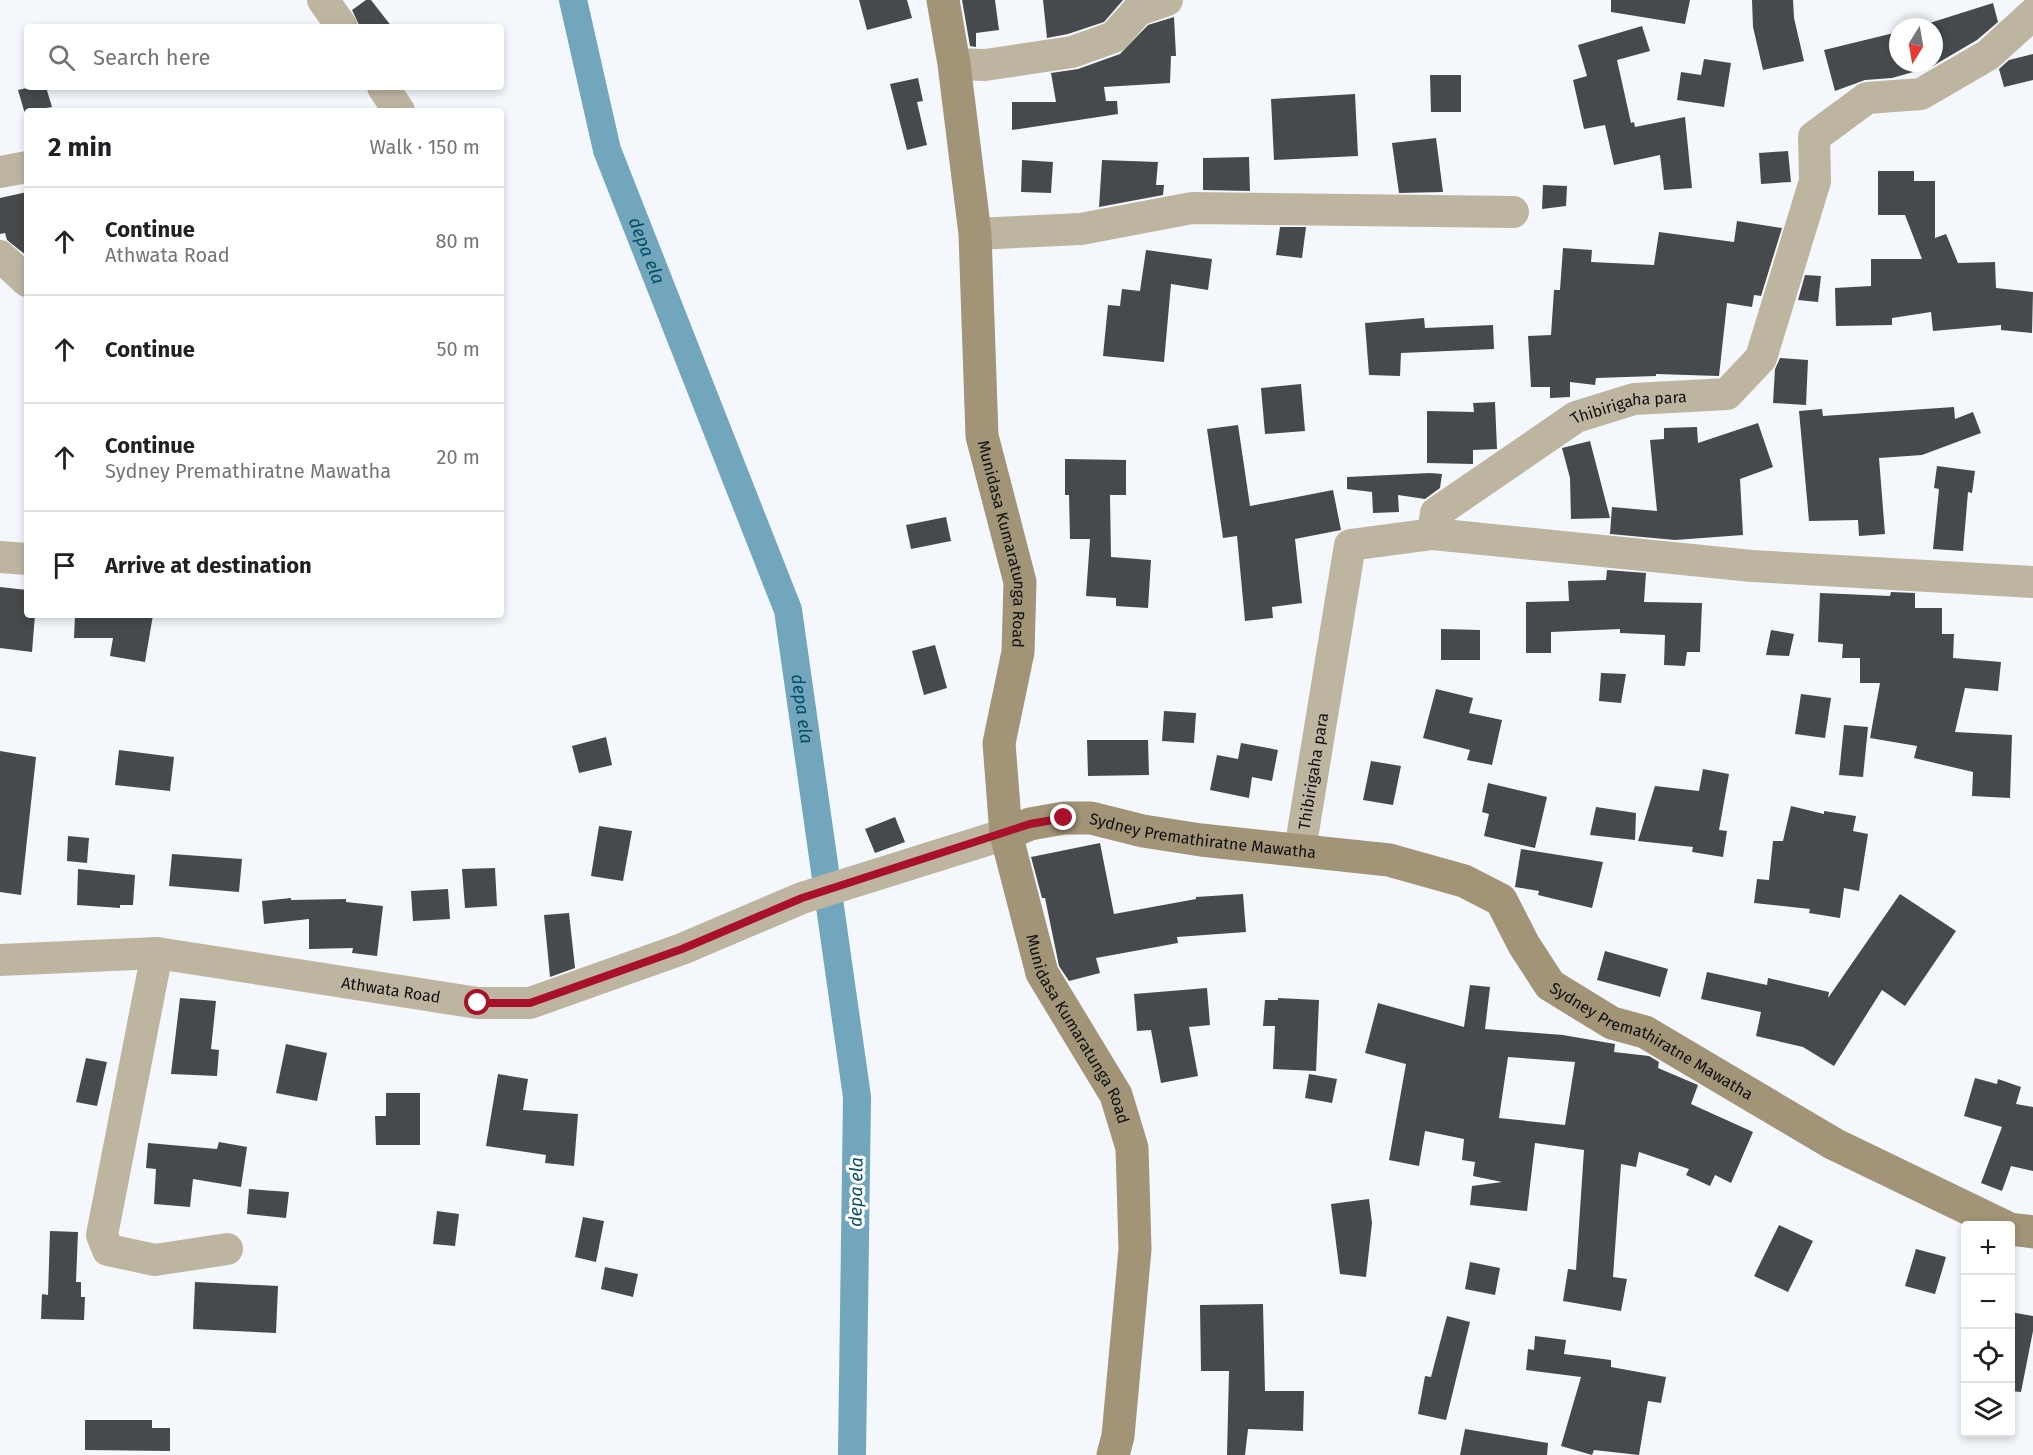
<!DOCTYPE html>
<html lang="en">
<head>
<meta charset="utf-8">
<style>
  body { margin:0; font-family:"Fira Sans",sans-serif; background:#f6f6f6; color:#202124 }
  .controls { position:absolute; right:18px; bottom:18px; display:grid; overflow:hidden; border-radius:6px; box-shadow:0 3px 9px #0003 }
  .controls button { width:54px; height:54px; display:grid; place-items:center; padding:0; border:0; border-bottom:2px solid #e0e0e0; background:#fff; color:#202124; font:30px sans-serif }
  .compass { position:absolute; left:1889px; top:18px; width:54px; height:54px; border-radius:50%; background:#fff; box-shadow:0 3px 9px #0003; rotate:191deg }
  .stop { position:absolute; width:18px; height:18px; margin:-14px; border:4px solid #a81129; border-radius:50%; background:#fff }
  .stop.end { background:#a81129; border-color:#fff; box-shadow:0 2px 6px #0008 }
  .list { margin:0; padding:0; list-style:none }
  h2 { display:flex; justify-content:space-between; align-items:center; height:78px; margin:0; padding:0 24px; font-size:26px }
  h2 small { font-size:20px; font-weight:400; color:#757577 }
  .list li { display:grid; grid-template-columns:39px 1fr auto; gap:18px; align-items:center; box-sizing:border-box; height:108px; padding:0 24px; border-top:2px solid #e0e0e0 }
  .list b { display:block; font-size:22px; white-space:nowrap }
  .list p { margin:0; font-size:20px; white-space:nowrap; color:#757577 }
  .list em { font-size:20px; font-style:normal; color:#757577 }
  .icon { flex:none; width:33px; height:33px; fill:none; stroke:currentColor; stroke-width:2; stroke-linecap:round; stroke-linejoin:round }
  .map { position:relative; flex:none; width:2033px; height:1455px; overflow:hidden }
  .search { position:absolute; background:#fff; box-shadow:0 3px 9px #0003; left:24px; top:24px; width:480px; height:66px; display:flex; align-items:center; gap:15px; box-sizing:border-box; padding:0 21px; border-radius:6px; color:#757577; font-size:22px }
  .panel { position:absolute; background:#fff; box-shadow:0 3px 9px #0003; left:24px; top:108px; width:480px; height:510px; border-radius:6px }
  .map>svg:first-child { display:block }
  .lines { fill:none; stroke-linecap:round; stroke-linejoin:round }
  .canal { stroke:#72a6bd; stroke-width:28 }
  .building { fill:#464a4c; fill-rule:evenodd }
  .street { stroke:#beb5a1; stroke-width:32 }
  .secondary { stroke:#a19477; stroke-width:33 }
  .route { stroke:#a81129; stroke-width:8 }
  .labels { text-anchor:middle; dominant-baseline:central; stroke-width:6; stroke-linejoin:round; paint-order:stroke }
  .street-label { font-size:16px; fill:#0d0f10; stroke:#fff }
  .water-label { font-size:18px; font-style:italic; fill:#044e66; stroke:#fff }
</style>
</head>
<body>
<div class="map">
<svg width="2033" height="1455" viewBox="0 0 2033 1455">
  <rect width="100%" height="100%" fill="#f4f8fc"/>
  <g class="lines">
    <path class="canal" id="s1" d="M 573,0 L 607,150 L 788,610 L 857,1097 L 852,1455"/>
  </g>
  <g class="building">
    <path d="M 366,0 L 371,0 L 392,27 L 360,27 L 352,10 Z"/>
    <path d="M 859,0 L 907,0 L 912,18 L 867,30 Z"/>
    <path d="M 962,0 L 995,0 L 999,30 L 976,33 L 976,47 L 970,46 Z"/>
    <path d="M 1043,0 L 1123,0 L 1104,22 L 1068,34 L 1047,38 Z"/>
    <path d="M 1611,0 L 1690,0 L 1685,24 L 1611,12 Z"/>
    <path d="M 1752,0 L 1793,0 L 1794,18 L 1804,61 L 1763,70 L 1753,27 Z"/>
    <path d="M 1993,3 L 1998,22 L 1977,40 L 1931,67 L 1892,78 L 1865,80 L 1835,91 L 1824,50 L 1898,32 L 1898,63 L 1934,63 L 1934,27 L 1917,27 Z"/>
    <path d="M 1174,17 L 1176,56 L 1171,56 L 1170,83 L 1104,87 L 1106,101 L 1117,101 L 1118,114 L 1012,130 L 1012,102 L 1056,102 L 1051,73 L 1078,69 L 1120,54 L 1148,25 Z"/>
    <path d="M 1642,26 L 1650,51 L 1617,60 L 1631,123 L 1634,122 L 1635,127 L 1685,117 L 1692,188 L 1664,190 L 1660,155 L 1614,165 L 1605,125 L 1584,129 L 1573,80 L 1587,76 L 1578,45 Z"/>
    <path d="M 2033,54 L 2033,80 L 2004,87 L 1999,69 L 2009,60 Z"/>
    <path d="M 1704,59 L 1731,63 L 1724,107 L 1677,100 L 1681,72 L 1701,75 Z"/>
    <path d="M 1430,75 L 1461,75 L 1461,112 L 1431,112 Z"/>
    <path d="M 918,78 L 923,101 L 917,102 L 927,145 L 907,150 L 890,84 Z"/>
    <path d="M 31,87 L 46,87 L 52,107 L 27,111 L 25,114 L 18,90 Z"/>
    <path d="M 1355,94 L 1358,156 L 1274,160 L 1271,99 Z"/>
    <path d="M 1436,138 L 1443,192 L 1399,193 L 1392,143 Z"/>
    <path d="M 1788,151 L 1791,182 L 1761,184 L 1759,153 Z"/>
    <path d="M 1249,157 L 1250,191 L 1203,190 L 1203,158 Z"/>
    <path d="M 1022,160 L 1053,162 L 1051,193 L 1021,192 Z"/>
    <path d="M 1102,160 L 1158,162 L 1156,185 L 1164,185 L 1163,195 L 1099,207 Z"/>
    <path d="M 1878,171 L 1914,171 L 1914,181 L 1935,181 L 1935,238 L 1946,234 L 1958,263 L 1995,262 L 1996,288 L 2033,292 L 2032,333 L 2001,330 L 2001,325 L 1933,331 L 1931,312 L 1892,318 L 1892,325 L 1836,326 L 1835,288 L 1871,286 L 1871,259 L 1922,259 L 1905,215 L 1878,215 Z"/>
    <path d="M 1543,185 L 1567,186 L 1566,206 L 1542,209 Z"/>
    <path d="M 27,192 L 27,256 L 7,240 L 5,233 L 0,234 L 0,198 Z"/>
    <path d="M 1737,221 L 1782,228 L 1761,296 L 1754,295 L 1752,307 L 1727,303 L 1719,376 L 1656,374 L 1656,376 L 1596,378 L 1595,385 L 1570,382 L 1570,397 L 1550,398 L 1550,387 L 1531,387 L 1528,336 L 1551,335 L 1554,290 L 1560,290 L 1563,248 L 1592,250 L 1591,262 L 1654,265 L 1659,232 L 1734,242 Z"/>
    <path d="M 1280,227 L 1306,227 L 1302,258 L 1276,255 Z"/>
    <path d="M 1146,250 L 1212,259 L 1208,290 L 1171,284 L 1164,362 L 1103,356 L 1108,305 L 1120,306 L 1122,289 L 1140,291 Z"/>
    <path d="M 1805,275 L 1821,276 L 1818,302 L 1798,300 Z"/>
    <path d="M 1424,318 L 1425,328 L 1493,325 L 1494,349 L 1401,353 L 1400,376 L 1369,375 L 1365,323 Z"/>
    <path d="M 1780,358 L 1808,360 L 1806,405 L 1773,403 L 1775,369 Z"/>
    <path d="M 1301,384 L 1305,431 L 1265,434 L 1261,388 Z"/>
    <path d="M 1495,402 L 1497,449 L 1473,450 L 1473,464 L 1427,463 L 1427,411 L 1474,412 L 1473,403 Z"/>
    <path d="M 1954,407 L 1955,419 L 1973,412 L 1981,433 L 1922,455 L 1879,458 L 1885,534 L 1859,536 L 1858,520 L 1809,521 L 1799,411 L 1822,409 L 1823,416 Z"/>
    <path d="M 1758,423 L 1773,467 L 1740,479 L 1743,535 L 1675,540 L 1610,534 L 1612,507 L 1657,511 L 1650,440 L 1664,439 L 1664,428 L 1697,427 L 1698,443 Z"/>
    <path d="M 1238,425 L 1250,506 L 1333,490 L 1341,530 L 1295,539 L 1302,603 L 1272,607 L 1273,618 L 1245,621 L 1237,536 L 1223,538 L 1207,429 Z"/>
    <path d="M 1590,441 L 1610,518 L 1571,519 L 1570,478 L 1562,448 Z"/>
    <path d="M 1065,459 L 1126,460 L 1126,495 L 1110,495 L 1111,557 L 1151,560 L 1148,608 L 1116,606 L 1116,598 L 1086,596 L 1090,539 L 1070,539 L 1069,495 L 1065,495 Z"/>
    <path d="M 1937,466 L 1975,471 L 1972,493 L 1968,492 L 1963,551 L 1933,549 L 1939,489 L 1934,488 Z"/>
    <path d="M 1430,473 L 1442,474 L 1440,488 L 1425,499 L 1398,495 L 1399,512 L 1373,513 L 1372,492 L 1347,489 L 1347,477 Z"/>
    <path d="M 946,517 L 951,541 L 911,549 L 906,525 Z"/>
    <path d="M 1607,570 L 1646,573 L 1644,602 L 1702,603 L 1700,652 L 1687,652 L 1685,666 L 1664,665 L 1665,635 L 1620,633 L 1620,629 L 1551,632 L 1551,653 L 1526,653 L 1526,602 L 1569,601 L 1568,581 L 1606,580 Z"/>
    <path d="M 0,587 L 27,590 L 27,615 L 35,615 L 32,652 L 0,648 Z"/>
    <path d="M 1891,592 L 1915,593 L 1915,608 L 1942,608 L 1942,634 L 1954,634 L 1953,658 L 2001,662 L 1998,691 L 1965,688 L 1955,732 L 2012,735 L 2010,798 L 1972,796 L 1973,772 L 1914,758 L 1917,746 L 1870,738 L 1880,683 L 1860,683 L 1860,658 L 1842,658 L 1843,644 L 1818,642 L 1820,593 L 1890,596 Z"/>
    <path d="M 75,615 L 153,615 L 145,662 L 110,656 L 113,638 L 74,638 Z"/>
    <path d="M 1441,629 L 1480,630 L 1480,660 L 1441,660 Z"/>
    <path d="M 1771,630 L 1794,634 L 1789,656 L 1766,655 Z"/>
    <path d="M 935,645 L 947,688 L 924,695 L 912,651 Z"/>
    <path d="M 1601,673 L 1626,674 L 1621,703 L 1599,701 Z"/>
    <path d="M 1436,689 L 1473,698 L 1469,713 L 1502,720 L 1492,765 L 1467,760 L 1470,750 L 1423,738 Z"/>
    <path d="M 1801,694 L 1831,698 L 1825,738 L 1795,734 Z"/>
    <path d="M 1164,711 L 1196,713 L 1194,743 L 1162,741 Z"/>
    <path d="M 1844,725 L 1868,727 L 1863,777 L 1839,775 Z"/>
    <path d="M 606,737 L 612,765 L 579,773 L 572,746 Z"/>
    <path d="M 1087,740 L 1148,740 L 1149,775 L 1088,776 Z"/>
    <path d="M 1241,743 L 1278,750 L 1272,781 L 1252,777 L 1249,798 L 1210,790 L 1217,755 L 1238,759 Z"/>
    <path d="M 119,750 L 174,757 L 170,791 L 115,785 Z"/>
    <path d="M 0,751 L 36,757 L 21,895 L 0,892 Z"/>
    <path d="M 1371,761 L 1401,766 L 1393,805 L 1363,800 Z"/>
    <path d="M 1703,769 L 1729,774 L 1719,830 L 1727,831 L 1723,857 L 1692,852 L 1693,847 L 1638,841 L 1655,786 L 1699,791 Z"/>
    <path d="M 1488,783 L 1547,797 L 1535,848 L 1484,836 L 1489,814 L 1482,812 Z"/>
    <path d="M 1791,806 L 1824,814 L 1824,811 L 1856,816 L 1853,831 L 1868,834 L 1859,891 L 1844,888 L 1840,918 L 1809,913 L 1810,909 L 1754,903 L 1757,879 L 1769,880 L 1773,841 L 1783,841 Z"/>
    <path d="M 1596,807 L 1636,813 L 1635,840 L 1590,835 Z"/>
    <path d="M 895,817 L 905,842 L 875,853 L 865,829 Z"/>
    <path d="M 599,826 L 632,831 L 623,881 L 591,876 Z"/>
    <path d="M 68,836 L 89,838 L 87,863 L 67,861 Z"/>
    <path d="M 1100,843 L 1114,914 L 1196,899 L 1196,897 L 1243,894 L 1246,932 L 1177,937 L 1178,943 L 1096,958 L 1100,973 L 1069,981 L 1059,966 L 1045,898 L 1042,898 L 1031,857 Z"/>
    <path d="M 1521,849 L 1603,862 L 1592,908 L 1538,895 L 1539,891 L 1515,887 Z"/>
    <path d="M 172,854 L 242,859 L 239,892 L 169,886 Z"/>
    <path d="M 495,868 L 497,906 L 465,908 L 462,869 Z"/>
    <path d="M 78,869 L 135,875 L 133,905 L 120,905 L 120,908 L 77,905 Z"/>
    <path d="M 448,889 L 450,919 L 413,921 L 411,891 Z"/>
    <path d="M 1900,894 L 1956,931 L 1905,1006 L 1882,990 L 1834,1066 L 1803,1047 L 1756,1036 L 1761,1012 L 1701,999 L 1707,972 L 1767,985 L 1768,978 L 1829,992 L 1828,998 Z"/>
    <path d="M 291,898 L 291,900 L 346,899 L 346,902 L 383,906 L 377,956 L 352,953 L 353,948 L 309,949 L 309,919 L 264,924 L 262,901 Z"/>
    <path d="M 569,913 L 575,968 L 550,977 L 544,915 Z"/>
    <path d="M 1605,951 L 1668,969 L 1660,997 L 1597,980 Z"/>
    <path d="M 1470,985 L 1490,987 L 1485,1029 L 1563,1035 L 1615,1044 L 1614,1052 L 1649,1056 L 1659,1062 L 1658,1068 L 1698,1085 L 1691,1104 L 1753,1132 L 1731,1183 L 1715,1175 L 1710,1186 L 1686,1175 L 1689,1169 L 1639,1152 L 1636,1167 L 1621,1164 L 1613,1277 L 1627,1279 L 1621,1311 L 1563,1301 L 1568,1269 L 1576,1270 L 1584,1150 L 1535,1143 L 1527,1211 L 1470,1205 L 1472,1186 L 1502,1182 L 1473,1176 L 1475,1162 L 1462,1160 L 1464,1139 L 1425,1131 L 1419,1166 L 1389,1160 L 1406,1064 L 1365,1053 L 1378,1003 L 1464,1027 ZM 1508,1057 L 1575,1062 L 1565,1125 L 1499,1118 Z"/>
    <path d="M 1207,988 L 1210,1025 L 1189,1027 L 1198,1076 L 1161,1083 L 1151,1030 L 1137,1031 L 1134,994 Z"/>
    <path d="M 180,998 L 216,1001 L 211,1049 L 219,1050 L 217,1076 L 171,1074 Z"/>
    <path d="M 1278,998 L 1319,1000 L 1316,1071 L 1273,1069 L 1275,1026 L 1263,1026 L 1265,1000 L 1278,1000 Z"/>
    <path d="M 286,1044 L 327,1053 L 317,1101 L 276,1093 Z"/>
    <path d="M 86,1058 L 107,1062 L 97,1106 L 76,1102 Z"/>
    <path d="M 498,1074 L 528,1079 L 523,1110 L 578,1114 L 574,1166 L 545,1163 L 546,1155 L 486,1146 Z"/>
    <path d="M 1309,1074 L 1337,1079 L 1332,1103 L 1305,1098 Z"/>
    <path d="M 1975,1078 L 1997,1084 L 1998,1079 L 2021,1087 L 2016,1104 L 2033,1107 L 2033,1171 L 2011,1166 L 2002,1191 L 1981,1183 L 2002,1127 L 1964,1116 Z"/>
    <path d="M 386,1093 L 420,1093 L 420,1145 L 376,1145 L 375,1116 L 386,1116 Z"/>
    <path d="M 219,1142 L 247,1147 L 241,1187 L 193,1179 L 190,1207 L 154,1204 L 156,1169 L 146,1168 L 148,1143 L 217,1149 Z"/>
    <path d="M 249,1189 L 289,1192 L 286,1218 L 247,1214 Z"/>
    <path d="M 1369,1199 L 1372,1223 L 1366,1277 L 1340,1274 L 1331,1204 Z"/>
    <path d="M 437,1211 L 459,1214 L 455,1246 L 433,1244 Z"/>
    <path d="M 583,1217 L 604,1221 L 596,1262 L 575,1257 Z"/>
    <path d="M 1779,1225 L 1813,1241 L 1788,1292 L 1754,1276 Z"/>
    <path d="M 50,1231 L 78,1232 L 76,1282 L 81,1282 L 81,1297 L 85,1297 L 84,1320 L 41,1319 L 42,1294 L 48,1295 Z"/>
    <path d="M 1916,1249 L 1946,1257 L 1935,1294 L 1905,1286 Z"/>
    <path d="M 1470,1262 L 1500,1268 L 1495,1295 L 1465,1289 Z"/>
    <path d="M 605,1267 L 638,1274 L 633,1297 L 601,1289 Z"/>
    <path d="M 195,1282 L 278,1286 L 276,1333 L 193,1329 Z"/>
    <path d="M 1263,1304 L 1265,1391 L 1304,1391 L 1303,1431 L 1248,1429 L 1245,1455 L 1227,1455 L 1229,1371 L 1201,1371 L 1200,1305 Z"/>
    <path d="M 2010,1312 L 2033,1316 L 2033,1331 L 2021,1392 L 2010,1391 Z"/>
    <path d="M 1447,1316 L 1470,1322 L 1446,1420 L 1418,1414 L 1425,1376 L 1431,1377 Z"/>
    <path d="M 1535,1336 L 1566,1340 L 1564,1354 L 1611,1360 L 1611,1367 L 1666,1377 L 1661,1403 L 1648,1401 L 1639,1455 L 1594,1450 L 1592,1455 L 1561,1446 L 1581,1377 L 1526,1370 L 1528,1349 L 1534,1350 Z"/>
    <path d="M 85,1420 L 152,1420 L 152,1428 L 170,1428 L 170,1451 L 85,1450 Z"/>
    <path d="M 1465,1429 L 1548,1443 L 1547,1455 L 1460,1455 Z"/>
  </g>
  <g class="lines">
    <g class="street">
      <path d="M 323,0 L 342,27"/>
      <path d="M 954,64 L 985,65 L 1072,52 L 1114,37 L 1138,10 L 1167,0"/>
      <path d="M 383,87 L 399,111"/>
      <path d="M 0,172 L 27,167"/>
      <path d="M 975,234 L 1081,229 L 1192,208 L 1513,212"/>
      <path d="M 0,256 L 27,281"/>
      <path d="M 1433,534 L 1752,566 L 2033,582"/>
      <path d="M 0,557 L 27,559"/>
      <path id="s2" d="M 1300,850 L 1350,545 L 1433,534 L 1436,513 L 1576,417 L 1634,399 L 1727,394 L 1761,358 L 1815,181 L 1814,137 L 1867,98 L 1921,94 L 1988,55 L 2033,14"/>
      <path d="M 157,953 L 102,1235 L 108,1250 L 155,1260 L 227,1249"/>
      <path id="s3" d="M 0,960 L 157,953 L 478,1003 L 530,1003 L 682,949 L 802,898 L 1006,834"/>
    </g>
    <g class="secondary">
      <path id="s4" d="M 943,0 L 954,64 L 975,234 L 982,436 L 1020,582 L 1018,652 L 999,743 L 1006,834 L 1042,973 L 1116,1095 L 1132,1148 L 1135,1249 L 1118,1436 L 1113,1455"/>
      <path id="s5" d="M 1006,834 L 1030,824 L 1064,818 L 1091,818 L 1143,831 L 1201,840 L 1389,860 L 1464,881 L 1501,900 L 1524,945 L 1550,985 L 1612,1023 L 1645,1032 L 1834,1144 L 2004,1226"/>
      <path d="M 2010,1229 L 2033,1232"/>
    </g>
  </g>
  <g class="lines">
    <path class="route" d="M 478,1003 L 530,1003 L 682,949 L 802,898 L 1030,824 L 1064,818"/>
  </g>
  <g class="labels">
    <g class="street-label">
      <text stroke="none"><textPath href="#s2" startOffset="638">Thibirigaha para</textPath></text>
      <text stroke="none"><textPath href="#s4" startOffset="549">Munidasa Kumaratunga Road</textPath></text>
      <text stroke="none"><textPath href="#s2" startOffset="80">Thibirigaha para</textPath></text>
      <text stroke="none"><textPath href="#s5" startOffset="201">Sydney Premathiratne Mawatha</textPath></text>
      <text stroke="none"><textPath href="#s3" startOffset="394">Athwata Road</textPath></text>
      <text stroke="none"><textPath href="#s4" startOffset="1053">Munidasa Kumaratunga Road</textPath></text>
      <text stroke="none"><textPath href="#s5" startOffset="723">Sydney Premathiratne Mawatha</textPath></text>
    </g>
    <g class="water-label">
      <text stroke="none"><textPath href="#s1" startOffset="262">depa ela</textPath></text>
      <text stroke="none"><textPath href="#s1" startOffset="748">depa ela</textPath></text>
      <text transform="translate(856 1192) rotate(-89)">depa ela</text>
    </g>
  </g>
</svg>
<div class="controls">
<button>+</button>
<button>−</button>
<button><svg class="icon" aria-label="locate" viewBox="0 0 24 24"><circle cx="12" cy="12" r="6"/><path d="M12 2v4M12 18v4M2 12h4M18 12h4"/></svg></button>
<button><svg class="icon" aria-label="layers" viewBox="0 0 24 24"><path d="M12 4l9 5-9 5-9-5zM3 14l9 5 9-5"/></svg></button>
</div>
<svg class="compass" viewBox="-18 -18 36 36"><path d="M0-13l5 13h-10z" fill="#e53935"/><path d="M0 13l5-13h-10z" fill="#757577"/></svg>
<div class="stop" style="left:478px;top:1003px"></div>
<div class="stop end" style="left:1064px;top:818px"></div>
<div class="search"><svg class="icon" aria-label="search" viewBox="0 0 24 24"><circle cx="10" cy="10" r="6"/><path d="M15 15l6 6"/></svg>Search here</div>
<section class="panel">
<h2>2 min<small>Walk · 150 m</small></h2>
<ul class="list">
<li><svg class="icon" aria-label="ahead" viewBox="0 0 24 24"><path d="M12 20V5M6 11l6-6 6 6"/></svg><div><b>Continue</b><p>Athwata Road</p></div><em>80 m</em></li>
<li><svg class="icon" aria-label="ahead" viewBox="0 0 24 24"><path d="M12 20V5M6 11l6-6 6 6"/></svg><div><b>Continue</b></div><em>50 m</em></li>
<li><svg class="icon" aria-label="ahead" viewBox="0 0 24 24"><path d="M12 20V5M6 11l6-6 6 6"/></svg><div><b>Continue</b><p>Sydney Premathiratne Mawatha</p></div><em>20 m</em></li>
<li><svg class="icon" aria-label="arrive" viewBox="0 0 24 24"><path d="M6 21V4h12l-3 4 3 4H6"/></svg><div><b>Arrive at destination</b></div></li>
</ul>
</section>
</div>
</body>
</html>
